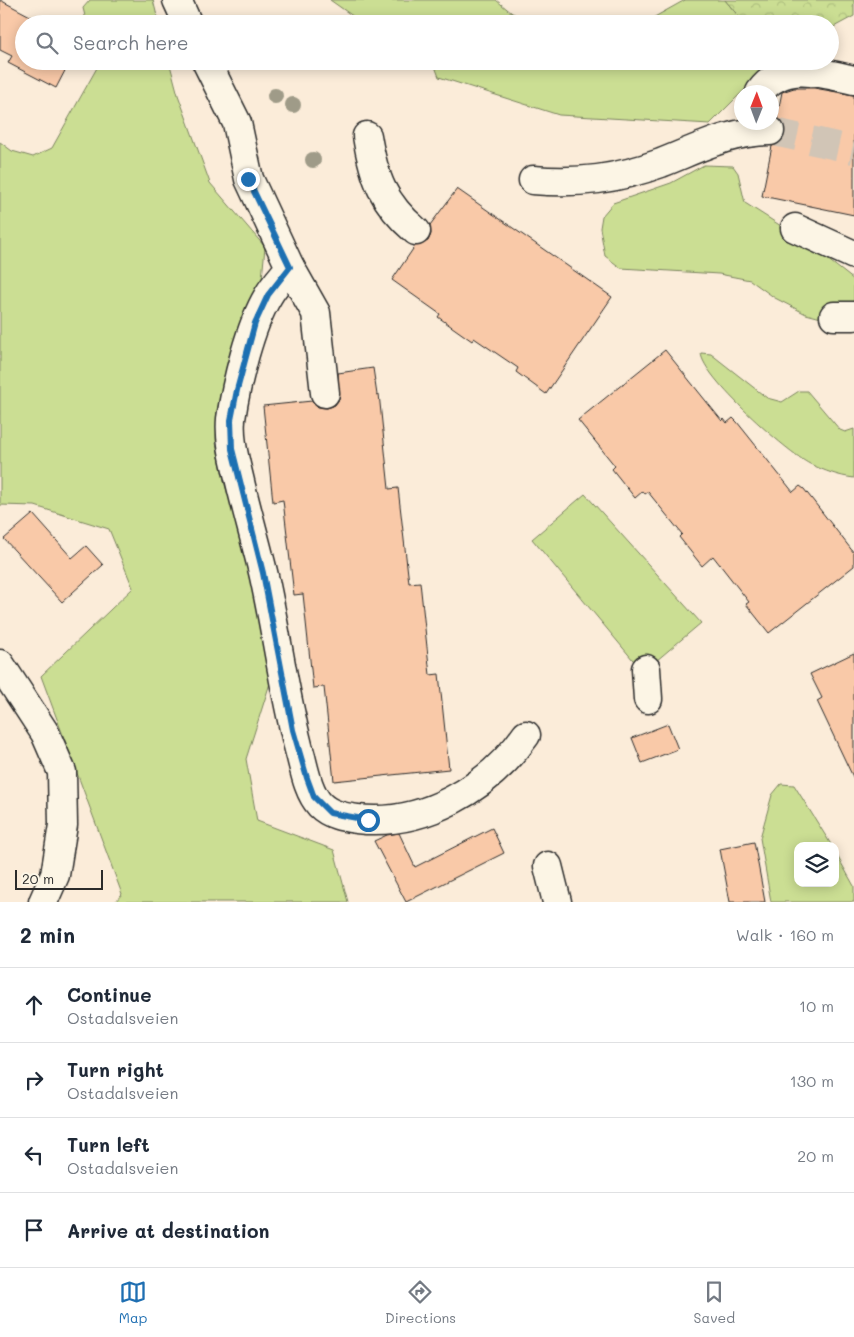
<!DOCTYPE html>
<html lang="en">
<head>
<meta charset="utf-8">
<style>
  body { margin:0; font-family:Mali,sans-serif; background:#f6f6f7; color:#1f2937 }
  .controls { position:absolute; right:15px; bottom:15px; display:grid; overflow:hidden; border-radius:10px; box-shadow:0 2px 12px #0003 }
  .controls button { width:45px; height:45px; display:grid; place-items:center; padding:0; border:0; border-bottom:1px solid #e0e1e3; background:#fff; color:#1f2937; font:25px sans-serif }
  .compass { position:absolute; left:734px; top:85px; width:45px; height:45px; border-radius:50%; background:#fff; box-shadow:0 2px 12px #0003; rotate:1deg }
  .scale { position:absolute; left:15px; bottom:12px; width:88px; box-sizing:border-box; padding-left:5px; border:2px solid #2b2b2b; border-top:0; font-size:14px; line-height:18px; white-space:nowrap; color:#2b2b2b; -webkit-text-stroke:4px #fcf5e5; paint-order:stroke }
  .stop { position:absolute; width:15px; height:15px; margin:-11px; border:4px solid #1f6fb2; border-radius:50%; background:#fff }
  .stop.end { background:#1f6fb2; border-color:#fff; box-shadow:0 1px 5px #0008 }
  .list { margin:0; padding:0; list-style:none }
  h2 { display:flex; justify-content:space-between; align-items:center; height:65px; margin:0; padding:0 20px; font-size:21px }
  h2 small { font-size:16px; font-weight:400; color:#747a83 }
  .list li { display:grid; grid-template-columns:32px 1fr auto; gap:15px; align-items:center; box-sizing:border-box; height:75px; padding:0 20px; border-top:1px solid #e0e1e3 }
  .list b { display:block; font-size:19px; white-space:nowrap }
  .list p { margin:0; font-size:16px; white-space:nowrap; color:#747a83 }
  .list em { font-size:16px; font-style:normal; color:#747a83 }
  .icon { flex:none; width:28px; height:28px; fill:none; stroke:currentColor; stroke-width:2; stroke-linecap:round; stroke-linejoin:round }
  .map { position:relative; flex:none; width:854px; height:902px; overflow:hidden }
  .search { position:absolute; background:#fff; box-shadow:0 2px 12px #0003; left:15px; right:15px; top:15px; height:55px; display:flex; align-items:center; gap:12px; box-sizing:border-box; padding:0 18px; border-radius:28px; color:#747a83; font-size:19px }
  .sheet { height:365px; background:#fff }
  nav { display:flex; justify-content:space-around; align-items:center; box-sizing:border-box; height:70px; border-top:1px solid #e0e1e3; background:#fff; font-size:14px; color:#747a83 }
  nav a { display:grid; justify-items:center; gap:2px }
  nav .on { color:#1f6fb2 }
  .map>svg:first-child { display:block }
  .grass { fill:#cbde93; stroke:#7b845f }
  .forest { fill:url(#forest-crowns); stroke:#7b845f }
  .building { fill:#f9c9a8; stroke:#2b2b2b }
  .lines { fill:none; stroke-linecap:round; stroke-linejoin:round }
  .minor-tunnel { stroke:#d1c5b6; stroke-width:28; stroke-dasharray:28 14; stroke-linecap:butt }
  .minor-casing { stroke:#2b2b2b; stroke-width:31 }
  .minor { stroke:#fcf5e5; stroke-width:28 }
  .tree { fill:#9f9b88 }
  .route { stroke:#1f6fb2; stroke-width:6 }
</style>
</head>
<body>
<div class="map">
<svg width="854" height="902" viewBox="0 0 854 902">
  <defs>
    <pattern id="forest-crowns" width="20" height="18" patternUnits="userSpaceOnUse" patternTransform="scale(1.25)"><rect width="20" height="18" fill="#cbde93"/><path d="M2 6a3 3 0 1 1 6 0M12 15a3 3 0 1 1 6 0" fill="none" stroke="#aebf7f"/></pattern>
  </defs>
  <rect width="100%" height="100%" fill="#fbecd9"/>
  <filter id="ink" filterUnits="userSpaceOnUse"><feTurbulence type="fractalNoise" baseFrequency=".02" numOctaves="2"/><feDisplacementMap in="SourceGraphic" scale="10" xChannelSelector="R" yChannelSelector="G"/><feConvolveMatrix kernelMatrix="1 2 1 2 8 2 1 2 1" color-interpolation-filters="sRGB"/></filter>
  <g filter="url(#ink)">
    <g class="grass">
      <path d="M 90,0 L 153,0 L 159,24 L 87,24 L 83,8 Z"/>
      <path d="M 330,0 L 496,0 L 512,13 L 537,24 L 364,24 Z"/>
      <path d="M 685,0 L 725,0 L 745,24 L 642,24 Z"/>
      <path d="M 97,61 L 169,61 L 178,95 L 210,183 L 265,247 L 262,279 L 243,323 L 217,410 L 216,443 L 225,485 L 253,575 L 271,680 L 246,759 L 257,821 L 334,850 L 348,902 L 115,902 L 122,894 L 41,676 L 133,588 L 109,529 L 35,506 L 0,505 L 0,142 L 12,151 L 33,157 L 52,148 L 98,66 Z"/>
      <path d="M 433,61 L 773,61 L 710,124 L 559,115 L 439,77 Z"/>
      <path d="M 704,165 L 733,166 L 738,173 L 745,203 L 803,240 L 854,280 L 854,312 L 825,319 L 806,314 L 775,298 L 750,280 L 719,274 L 621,268 L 605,256 L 600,228 L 602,216 L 613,203 L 671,183 Z"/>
      <path d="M 701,353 L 711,354 L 767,398 L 782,402 L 799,391 L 807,391 L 840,430 L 845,432 L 854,429 L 854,478 C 838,476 825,471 810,464 C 788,453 702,377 701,353 Z"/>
      <path d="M 585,494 L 701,623 L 643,672 L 532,539 Z"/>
      <path d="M 781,784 L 794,785 L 832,846 L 798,846 L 798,883 L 835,883 L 835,852 L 854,886 L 854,902 L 771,902 L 760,838 L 772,795 Z"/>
    </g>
    <path class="forest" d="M 725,0 L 854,0 L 854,16 L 830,29 L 830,24 L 745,24 Z"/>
    <g class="building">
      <path d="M 0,0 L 34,18 L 32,24 L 24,24 L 24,61 L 70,61 L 56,88 L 8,63 L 12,56 L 0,50 Z"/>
      <path d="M 794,88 L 814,88 L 854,95 L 854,215 L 762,196 L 772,146 L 778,144 L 784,138 L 786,131 L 783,123 L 777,117 L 782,92 Z"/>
      <path d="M 457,189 L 612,297 L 546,394 L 516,372 L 518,368 L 474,338 L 472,341 L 438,317 L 440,314 L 392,280 L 415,246 L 428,241 L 431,234 L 430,225 Z"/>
      <path d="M 665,350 L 722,421 L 724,419 L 727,423 L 733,418 L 737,422 L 793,492 L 800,486 L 804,489 L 854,553 L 854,566 L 769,633 L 746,604 L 749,602 L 713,556 L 702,566 L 679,537 L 682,534 L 648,492 L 645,494 L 643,491 L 635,498 L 612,469 L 615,466 L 578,420 Z"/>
      <path d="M 373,368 L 377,395 L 379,394 L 389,489 L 398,488 L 409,583 L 420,582 L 430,675 L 439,674 L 449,769 L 334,781 L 324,687 L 313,688 L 303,594 L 294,595 L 283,500 L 273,502 L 263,406 L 312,401 L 318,407 L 327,408 L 335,405 L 339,399 L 338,373 Z"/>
      <path d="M 33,514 L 72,558 L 86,546 L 103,565 L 62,602 L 4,539 Z"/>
      <path d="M 854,653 L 854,779 L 817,701 L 822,698 L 810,674 Z"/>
      <path d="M 668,724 L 678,749 L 642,763 L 632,738 Z"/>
      <path d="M 492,828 L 504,853 L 406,902 L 374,841 L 387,835 L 399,833 L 415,867 Z"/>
      <path d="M 754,842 L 765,902 L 730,902 L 720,849 Z"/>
    </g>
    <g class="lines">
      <path class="minor-tunnel" d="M 770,131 L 854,150"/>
      <defs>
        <g id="minor">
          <path d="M 177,0 L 188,24"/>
          <path d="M 206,61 L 237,123 L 249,179 L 290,267 C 283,276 274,285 268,296 C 250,326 236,383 231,419 C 229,442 236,464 241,486 C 248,515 256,543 263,572 C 277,633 284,696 301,757 C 305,773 309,793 320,805 C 330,815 344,817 357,819 C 423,827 489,788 526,735"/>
          <path d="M 760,92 C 783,60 822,73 854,80"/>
          <path d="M 367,136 C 374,178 383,203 416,231"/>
          <path d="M 533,180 C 579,184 617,179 661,163 C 697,149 730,131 770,131"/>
          <path d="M 795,228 L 854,255"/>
          <path d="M 290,267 L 316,313 L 325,393"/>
          <path d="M 834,316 L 854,316"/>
          <path d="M 0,664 L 45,733 L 62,772 L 63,825 L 55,875 L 43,902"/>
          <path d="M 646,669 L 648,699"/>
          <path d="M 548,866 L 557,902"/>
        </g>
      </defs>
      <use href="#minor" class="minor-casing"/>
      <use href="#minor" class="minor"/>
    </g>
    <g class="tree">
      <circle cx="275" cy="96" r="8"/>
      <circle cx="293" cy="105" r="8"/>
      <circle cx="313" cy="160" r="8"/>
    </g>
  </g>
  <g class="lines" filter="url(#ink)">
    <path class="route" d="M 248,179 L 290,267 L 268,295 L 255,323 L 237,390 L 231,420 L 232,449 L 263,573 L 293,730 L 307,778 L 314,797 L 330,813 L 368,820"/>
  </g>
</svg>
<div class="controls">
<button><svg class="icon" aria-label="layers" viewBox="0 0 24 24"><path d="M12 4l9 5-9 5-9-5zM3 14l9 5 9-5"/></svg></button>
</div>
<svg class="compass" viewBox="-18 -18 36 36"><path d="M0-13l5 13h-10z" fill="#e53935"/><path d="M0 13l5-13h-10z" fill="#747a83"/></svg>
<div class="scale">20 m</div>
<div class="stop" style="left:368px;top:820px"></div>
<div class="stop end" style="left:248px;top:179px"></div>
<div class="search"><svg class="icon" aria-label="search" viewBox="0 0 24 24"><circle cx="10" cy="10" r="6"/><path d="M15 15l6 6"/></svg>Search here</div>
</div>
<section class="sheet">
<h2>2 min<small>Walk · 160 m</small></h2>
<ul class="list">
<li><svg class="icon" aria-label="ahead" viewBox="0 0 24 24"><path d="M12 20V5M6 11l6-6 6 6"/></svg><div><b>Continue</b><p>Ostadalsveien</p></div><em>10 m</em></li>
<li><svg class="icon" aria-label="right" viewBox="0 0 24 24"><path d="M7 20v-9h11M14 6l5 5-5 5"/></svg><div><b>Turn right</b><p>Ostadalsveien</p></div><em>130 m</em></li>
<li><svg class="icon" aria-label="left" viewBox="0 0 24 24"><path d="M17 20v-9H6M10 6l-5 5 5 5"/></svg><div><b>Turn left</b><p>Ostadalsveien</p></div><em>20 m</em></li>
<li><svg class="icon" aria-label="arrive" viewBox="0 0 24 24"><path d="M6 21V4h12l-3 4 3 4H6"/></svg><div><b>Arrive at destination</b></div></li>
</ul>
</section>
<nav>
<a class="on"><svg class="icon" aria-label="map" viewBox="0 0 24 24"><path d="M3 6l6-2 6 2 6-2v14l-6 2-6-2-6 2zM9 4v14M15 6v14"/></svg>Map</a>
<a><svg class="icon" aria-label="directions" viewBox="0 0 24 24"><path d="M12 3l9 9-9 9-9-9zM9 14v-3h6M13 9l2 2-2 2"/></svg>Directions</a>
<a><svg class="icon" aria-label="saved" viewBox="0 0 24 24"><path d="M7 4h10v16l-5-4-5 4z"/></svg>Saved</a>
</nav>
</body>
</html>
